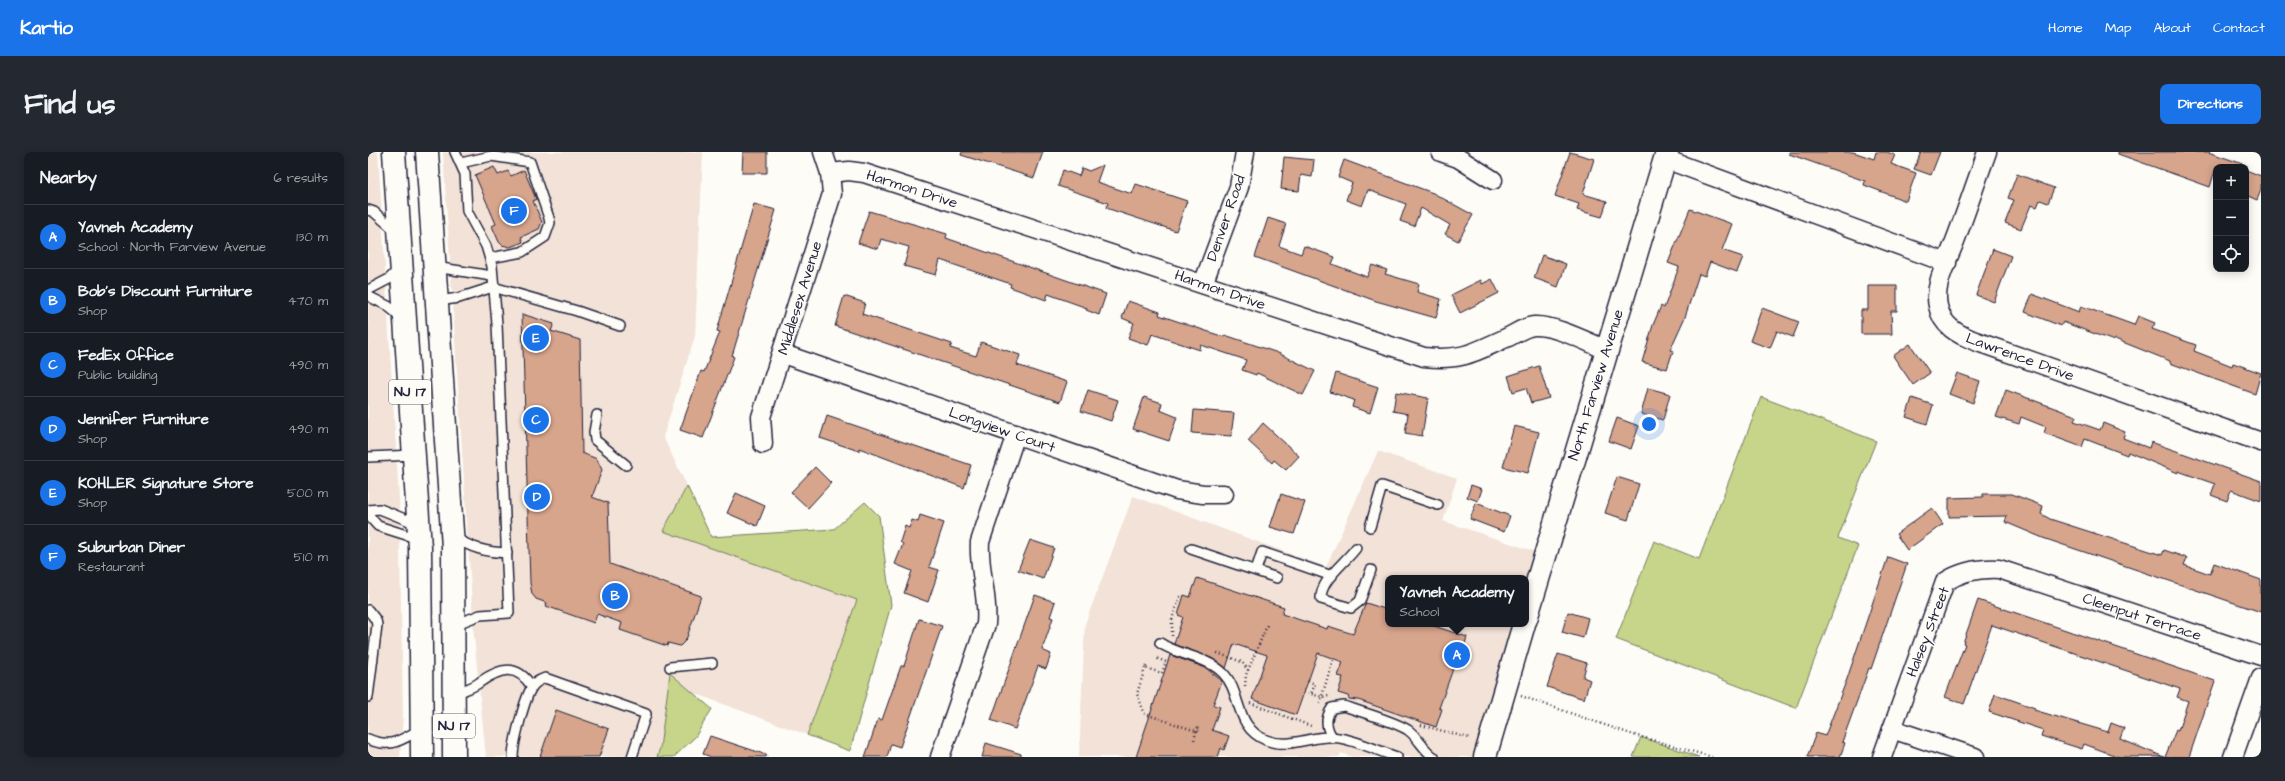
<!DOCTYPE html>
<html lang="en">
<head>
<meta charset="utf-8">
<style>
  body { margin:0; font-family:"Architects Daughter",sans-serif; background:#242831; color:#f1f3f6 }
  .controls { position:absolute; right:12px; top:12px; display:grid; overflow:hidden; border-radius:8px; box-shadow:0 2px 10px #0003 }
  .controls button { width:36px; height:36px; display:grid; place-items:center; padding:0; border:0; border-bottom:1px solid #363941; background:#171b24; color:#f1f3f6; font:20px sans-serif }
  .you { position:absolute; left:1281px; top:272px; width:14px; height:14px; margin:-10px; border:3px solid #fff; border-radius:50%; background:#1a73e8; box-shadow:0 0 0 6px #1a73e833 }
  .badge { display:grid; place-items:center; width:26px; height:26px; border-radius:50%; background:#1a73e8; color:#fff; font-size:13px; font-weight:700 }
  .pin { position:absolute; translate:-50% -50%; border:2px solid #fff; box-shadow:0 1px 4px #0006 }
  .popup { position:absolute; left:1017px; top:423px; width:144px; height:52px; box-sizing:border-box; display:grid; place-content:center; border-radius:8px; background:#171b24; filter:drop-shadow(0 1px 3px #0005); font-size:13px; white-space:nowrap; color:#9ea1a6 }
  .popup b { font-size:15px; color:#f1f3f6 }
  .popup::after { content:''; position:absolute; left:50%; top:100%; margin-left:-8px; border:8px solid transparent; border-top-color:#171b24 }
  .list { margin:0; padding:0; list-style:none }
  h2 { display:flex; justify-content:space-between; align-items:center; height:52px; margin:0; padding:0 16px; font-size:17px }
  h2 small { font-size:13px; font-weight:400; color:#9ea1a6 }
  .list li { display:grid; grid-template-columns:26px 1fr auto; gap:12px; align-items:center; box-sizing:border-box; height:64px; padding:0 16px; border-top:1px solid #363941 }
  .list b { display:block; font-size:15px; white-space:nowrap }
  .list p { margin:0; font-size:13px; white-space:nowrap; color:#9ea1a6 }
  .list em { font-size:13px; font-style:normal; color:#9ea1a6 }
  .icon { flex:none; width:22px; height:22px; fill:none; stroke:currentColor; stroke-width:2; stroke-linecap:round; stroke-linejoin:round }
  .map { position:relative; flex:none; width:1893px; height:605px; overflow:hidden; border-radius:8px }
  header { display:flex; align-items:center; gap:24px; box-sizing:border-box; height:56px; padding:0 20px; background:#1a73e8; color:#fff }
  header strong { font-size:19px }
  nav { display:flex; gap:22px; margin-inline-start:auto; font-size:14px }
  .intro { display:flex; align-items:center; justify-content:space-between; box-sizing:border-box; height:96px; padding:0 24px }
  h1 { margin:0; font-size:28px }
  .button { padding:10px 18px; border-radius:8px; background:#1a73e8; color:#fff; font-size:14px; font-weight:700 }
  main { display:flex; gap:24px; padding:0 24px }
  aside { flex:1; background:#171b24; border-radius:8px; box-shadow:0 2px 10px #0003 }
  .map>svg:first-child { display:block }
  .built { fill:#f2e2d7 }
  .green { fill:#c6d589; stroke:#747c62 }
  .building { fill:#d7a48c; stroke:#22223b }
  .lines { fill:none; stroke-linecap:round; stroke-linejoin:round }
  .lane-casing { stroke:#22223b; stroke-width:12 }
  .street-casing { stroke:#22223b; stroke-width:21 }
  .secondary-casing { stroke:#22223b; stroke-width:25 }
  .highway-casing { stroke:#22223b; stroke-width:25 }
  .path { stroke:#22223b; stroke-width:2.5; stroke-dasharray:1 3; stroke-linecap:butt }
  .lane { stroke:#fdfcf7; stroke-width:9 }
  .street { stroke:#fdfcf7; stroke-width:18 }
  .secondary { stroke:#fdfcf7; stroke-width:22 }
  .highway { stroke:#fdfcf7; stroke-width:22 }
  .labels { text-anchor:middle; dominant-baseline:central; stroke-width:3; stroke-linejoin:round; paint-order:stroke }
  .shield { fill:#fdfcf7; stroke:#646373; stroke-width:1 }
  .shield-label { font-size:14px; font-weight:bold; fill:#22223b }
  .street-label { font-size:15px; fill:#22223b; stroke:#fdfcf7 }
</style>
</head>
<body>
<header>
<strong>Kartio</strong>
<nav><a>Home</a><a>Map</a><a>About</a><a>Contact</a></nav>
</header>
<div class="intro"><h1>Find us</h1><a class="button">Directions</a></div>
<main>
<aside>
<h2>Nearby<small>6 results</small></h2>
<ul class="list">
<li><span class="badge">A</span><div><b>Yavneh Academy</b><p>School · North Farview Avenue</p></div><em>130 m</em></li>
<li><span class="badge">B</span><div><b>Bob's Discount Furniture</b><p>Shop</p></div><em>470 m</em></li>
<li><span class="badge">C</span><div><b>FedEx Office</b><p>Public building</p></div><em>490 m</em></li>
<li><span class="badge">D</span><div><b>Jennifer Furniture</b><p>Shop</p></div><em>490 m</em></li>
<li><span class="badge">E</span><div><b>KOHLER Signature Store</b><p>Shop</p></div><em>500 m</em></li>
<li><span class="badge">F</span><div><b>Suburban Diner</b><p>Restaurant</p></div><em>510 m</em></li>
</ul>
</aside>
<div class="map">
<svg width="1893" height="605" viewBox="0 0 1893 605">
  <rect width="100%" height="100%" fill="#fdfcf7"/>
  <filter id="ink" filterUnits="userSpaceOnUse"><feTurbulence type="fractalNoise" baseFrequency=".025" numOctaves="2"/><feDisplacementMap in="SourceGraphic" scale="8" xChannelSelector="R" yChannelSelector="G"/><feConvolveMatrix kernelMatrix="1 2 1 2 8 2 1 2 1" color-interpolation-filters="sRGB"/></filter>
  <g filter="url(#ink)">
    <g class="built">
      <path d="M 0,0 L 10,0 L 31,347 L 35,562 L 32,605 L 0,605 Z"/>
      <path d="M 75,0 L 335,0 L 327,184 L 295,285 L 319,334 L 295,379 L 489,448 L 439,583 L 323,540 L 289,605 L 118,605 L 106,484 Z"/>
      <path d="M 1010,299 L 1089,326 L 1075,369 L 1177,403 L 1158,467 L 1158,426 L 1020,426 L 1020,472 L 1156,472 L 1117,605 L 985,605 L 973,601 L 971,605 L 711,605 L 717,472 L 765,344 L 958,415 Z"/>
    </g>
    <g class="green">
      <path d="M 1393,245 L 1508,289 L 1470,386 L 1490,394 L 1428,556 L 1248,487 L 1286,389 L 1331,407 Z"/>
      <path d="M 319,334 L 343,385 L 466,377 L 497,350 L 511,364 L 523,453 L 482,599 L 439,583 L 489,448 L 295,379 Z"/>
      <path d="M 302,521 L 344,557 L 327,585 L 306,605 L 289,605 L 292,596 Z"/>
      <path d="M 1273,585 L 1331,605 L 1265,605 Z"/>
    </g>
    <g class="building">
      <path d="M 375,0 L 399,0 L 399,21 L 374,21 Z"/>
      <path d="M 594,0 L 675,0 L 666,26 L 593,3 Z"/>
      <path d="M 1202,0 L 1226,7 L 1215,42 L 1239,49 L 1234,65 L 1209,58 L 1211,52 L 1187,44 Z"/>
      <path d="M 1421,0 L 1485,0 L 1506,7 L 1508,0 L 1519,0 L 1527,3 L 1523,12 L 1548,21 L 1538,49 L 1496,33 L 1497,29 L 1421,2 Z"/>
      <path d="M 1553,0 L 1572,0 L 1563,23 L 1546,17 Z"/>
      <path d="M 1750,0 L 1840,0 L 1878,13 L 1878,15 L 1848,15 L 1842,35 L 1750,2 Z"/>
      <path d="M 916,5 L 946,8 L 944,25 L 933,23 L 931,39 L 913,37 Z"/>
      <path d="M 976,8 L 1065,41 L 1105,63 L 1090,89 L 1077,82 L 1082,73 L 1053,56 L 1046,74 L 1032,69 L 1038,52 L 1000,38 L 994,54 L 978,48 L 984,31 L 970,25 Z"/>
      <path d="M 735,13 L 729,30 L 764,42 L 768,32 L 819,49 L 808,79 L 738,56 L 740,51 L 690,34 L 695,18 L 711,24 L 714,16 L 721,19 Z"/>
      <path d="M 126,15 L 130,23 L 140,19 L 143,24 L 156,18 L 168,47 L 165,49 L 174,70 L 171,77 L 153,85 L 155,90 L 142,95 L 134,93 L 131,90 L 124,74 L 128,72 L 107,23 Z"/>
      <path d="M 1878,18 L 1893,24 L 1893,38 L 1889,48 L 1878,43 Z"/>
      <path d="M 1649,22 L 1686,36 L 1680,51 L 1672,48 L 1669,55 L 1663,53 L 1653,77 L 1637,71 L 1646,48 L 1640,46 Z"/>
      <path d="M 386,52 L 408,58 L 364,204 L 366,205 L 335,286 L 312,278 L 333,219 L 336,220 L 352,180 L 349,179 Z"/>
      <path d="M 1322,57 L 1364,72 L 1354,98 L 1375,105 L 1369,120 L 1342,110 L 1337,124 L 1331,122 L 1317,165 L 1302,198 L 1305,199 L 1299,217 L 1274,210 L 1285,173 L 1293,154 L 1296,156 L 1311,115 L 1300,111 Z"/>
      <path d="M 501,59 L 579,82 L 578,86 L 738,142 L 731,163 L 718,158 L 719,156 L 680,142 L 678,148 L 642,135 L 643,132 L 572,108 L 568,123 L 536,114 L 541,95 L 513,87 L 510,97 L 490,91 Z"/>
      <path d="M 900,66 L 918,72 L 911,94 L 933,102 L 936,94 L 967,105 L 964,112 L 999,125 L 1004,113 L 1019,118 L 1017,122 L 1051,132 L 1049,140 L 1073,147 L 1068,166 L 1008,149 L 887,105 Z"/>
      <path d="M 1625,97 L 1643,104 L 1626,150 L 1608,143 Z"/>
      <path d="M 1174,103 L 1198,112 L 1190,135 L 1166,126 Z"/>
      <path d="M 1124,127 L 1131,141 L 1092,161 L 1083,143 L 1113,128 L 1114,132 Z"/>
      <path d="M 1500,134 L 1529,134 L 1529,159 L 1523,159 L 1524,182 L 1493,182 L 1493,158 L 1500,158 Z"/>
      <path d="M 1664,142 L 1711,160 L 1713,154 L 1766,173 L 1770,164 L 1787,171 L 1784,177 L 1828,193 L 1826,199 L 1864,214 L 1865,211 L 1893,221 L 1887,242 L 1802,211 L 1802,209 L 1747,187 L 1746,189 L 1695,170 L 1693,174 L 1657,160 Z"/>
      <path d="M 476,144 L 497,151 L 494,162 L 584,192 L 582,196 L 608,204 L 613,190 L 652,203 L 649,213 L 699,230 L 692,250 L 467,174 Z"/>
      <path d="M 760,149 L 792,160 L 791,163 L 856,185 L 857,183 L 910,201 L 947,219 L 935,243 L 889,221 L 888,223 L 874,218 L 878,208 L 833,193 L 832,198 L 784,182 L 780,193 L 760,186 L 766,171 L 754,166 Z"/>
      <path d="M 1394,156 L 1431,170 L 1425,185 L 1409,179 L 1402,196 L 1382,189 Z"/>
      <path d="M 154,162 L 186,172 L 183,179 L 212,188 L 214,301 L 229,307 L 234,318 L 224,345 L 240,351 L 242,412 L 333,444 L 318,488 L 312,494 L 300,491 L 299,494 L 252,478 L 254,471 L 229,462 L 226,471 L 178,454 L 179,451 L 168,447 L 164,442 L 162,431 Z"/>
      <path d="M 1542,192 L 1562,221 L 1545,233 L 1525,204 Z"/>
      <path d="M 1171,214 L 1181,246 L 1163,251 L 1158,236 L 1145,240 L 1140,224 Z"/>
      <path d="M 968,221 L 1010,235 L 1002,261 L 984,255 L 986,248 L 962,240 Z"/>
      <path d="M 1589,221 L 1612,229 L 1605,251 L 1581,242 Z"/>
      <path d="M 1280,236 L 1302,242 L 1295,268 L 1273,262 Z"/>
      <path d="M 720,238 L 750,248 L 743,269 L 713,259 Z"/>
      <path d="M 1638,238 L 1708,264 L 1706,269 L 1732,278 L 1735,271 L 1757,280 L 1755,286 L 1781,296 L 1783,290 L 1893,329 L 1893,349 L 1863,338 L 1859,349 L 1843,343 L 1847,332 L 1810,319 L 1810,321 L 1760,300 L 1759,303 L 1717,287 L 1714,295 L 1676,281 L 1678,275 L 1653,265 L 1651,272 L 1628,265 Z"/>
      <path d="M 1028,240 L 1060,246 L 1054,284 L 1037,281 L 1040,262 L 1025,259 Z"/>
      <path d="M 776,245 L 794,251 L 792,258 L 809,265 L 801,289 L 765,277 Z"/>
      <path d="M 1544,246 L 1565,253 L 1559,272 L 1538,265 Z"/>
      <path d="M 826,258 L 866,261 L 863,284 L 824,281 Z"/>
      <path d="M 459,264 L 603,313 L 596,336 L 491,296 L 491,299 L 452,286 Z"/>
      <path d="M 1249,266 L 1271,274 L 1263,297 L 1241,289 Z"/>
      <path d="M 895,271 L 931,304 L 918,318 L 906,308 L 904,311 L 880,289 Z"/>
      <path d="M 1146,274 L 1171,280 L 1160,321 L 1135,315 Z"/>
      <path d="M 447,315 L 463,331 L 440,356 L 423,340 Z"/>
      <path d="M 1249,325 L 1271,332 L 1260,368 L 1237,361 Z"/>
      <path d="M 1103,333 L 1114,337 L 1110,349 L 1099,345 Z"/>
      <path d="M 368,341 L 397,354 L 389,374 L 359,361 Z"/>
      <path d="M 913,342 L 937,350 L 926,382 L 902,375 Z"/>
      <path d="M 1615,342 L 1644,342 L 1675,354 L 1673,362 L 1682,367 L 1794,403 L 1796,398 L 1819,406 L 1816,413 L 1842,422 L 1846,411 L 1893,428 L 1893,460 L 1675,386 L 1637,370 L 1639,364 L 1581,365 L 1581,346 L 1615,345 Z"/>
      <path d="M 1108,351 L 1142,364 L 1136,380 L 1102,367 Z"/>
      <path d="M 1564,356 L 1575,372 L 1539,398 L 1528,382 Z"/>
      <path d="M 552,363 L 576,371 L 561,415 L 571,418 L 560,450 L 536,441 L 544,419 L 527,412 L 535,392 L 532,390 L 537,374 L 541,376 L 544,368 L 550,370 Z"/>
      <path d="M 662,388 L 686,396 L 675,427 L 650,418 Z"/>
      <path d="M 1520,405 L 1539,412 L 1503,517 L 1501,516 L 1474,590 L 1477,591 L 1472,605 L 1439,605 L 1448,581 L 1457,584 L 1479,527 Z"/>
      <path d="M 829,426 L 916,455 L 914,462 L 959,477 L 960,474 L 985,482 L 998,451 L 1020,458 L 1020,472 L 1060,472 L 1099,485 L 1093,504 L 1090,503 L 1071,556 L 1074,557 L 1068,575 L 990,548 L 981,547 L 980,544 L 970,541 L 975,525 L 970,524 L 975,510 L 950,501 L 928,563 L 884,547 L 899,503 L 866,492 L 858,516 L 843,506 L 806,492 L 815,465 L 810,463 L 816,443 L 822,445 Z"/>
      <path d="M 667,443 L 687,450 L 682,465 L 685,466 L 674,498 L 683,502 L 678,517 L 670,514 L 647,577 L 623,568 Z"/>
      <path d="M 1610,448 L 1847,529 L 1821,605 L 1797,605 L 1808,578 L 1810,579 L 1820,549 L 1809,545 L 1812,537 L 1624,473 L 1596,552 L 1577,545 L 1597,492 L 1595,491 Z"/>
      <path d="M 1200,460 L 1220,466 L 1215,486 L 1194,480 Z"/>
      <path d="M 551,467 L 574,474 L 532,595 L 523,592 L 519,605 L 497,605 L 510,567 L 514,568 L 533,514 L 536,514 Z"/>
      <path d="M 1190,502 L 1219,511 L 1215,525 L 1222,528 L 1216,547 L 1179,535 Z"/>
      <path d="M 802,503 L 838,516 L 854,529 L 845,553 L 852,555 L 844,578 L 861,584 L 856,598 L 853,596 L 850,605 L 768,605 Z"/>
      <path d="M 1627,542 L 1667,556 L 1666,558 L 1740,580 L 1743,571 L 1756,576 L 1752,587 L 1796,605 L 1751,605 L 1716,592 L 1714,597 L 1673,584 L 1675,578 L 1621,560 Z"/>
      <path d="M 188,558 L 241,577 L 231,605 L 172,605 Z"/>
      <path d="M 342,584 L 399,603 L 398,605 L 343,605 L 335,602 Z"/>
      <path d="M 618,591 L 653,602 L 653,605 L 614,605 Z"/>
    </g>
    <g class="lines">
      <defs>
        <g id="lane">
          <path d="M 93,11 L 123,4 L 162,10 L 181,66 L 182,71 L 177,85 L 154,100 L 122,106"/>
          <path d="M 0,58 L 6,60 L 29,80"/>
          <path d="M 67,115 L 124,124"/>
          <path d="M 0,138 L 21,127 L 31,117"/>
          <path d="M 0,144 L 20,154 L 34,166"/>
          <path d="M 70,149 L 91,146 L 125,135 L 209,159 L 252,174"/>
          <path d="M 229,263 L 226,280 L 227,288 L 258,313"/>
          <path d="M 0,305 L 46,303"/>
          <path d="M 0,358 L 12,357 L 49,372"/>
          <path d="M 0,363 L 10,374 L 51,387"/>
          <path d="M 1002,375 L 1014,334 L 1070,353"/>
          <path d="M 86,385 C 103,396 118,400 139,401"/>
          <path d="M 988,396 C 977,411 952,428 953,447 L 983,456 L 992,449 L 1003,418"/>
          <path d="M 823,397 L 909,426"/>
          <path d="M 888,418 L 894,400 L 964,424"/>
          <path d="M 0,458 L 8,468 L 9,473 L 0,545"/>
          <path d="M 86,473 L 112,463 L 141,461 L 129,172 L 124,114 L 118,94 L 99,59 L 97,22 L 87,0"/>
          <path d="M 792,491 C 811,504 838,504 855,521 C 874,540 866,575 898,588 C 920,597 940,585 961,585 C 981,585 1010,599 1029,605"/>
          <path d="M 302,515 L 344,511"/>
          <path d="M 87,542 C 95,538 105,536 112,530 C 132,516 149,511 164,535"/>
          <path d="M 965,586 C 957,575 957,566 964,556 L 976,554 C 993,560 1026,569 1040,578 C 1051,586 1055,598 1066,605"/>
          <path d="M 0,587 C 23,597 33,588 53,577"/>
          <path d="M 145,605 C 145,591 157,545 164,535 C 167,530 172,528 177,526 L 278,562 L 264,605"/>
        </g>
        <g id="street">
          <path d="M 1073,0 L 1090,6 L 1125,28"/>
          <path d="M 1619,0 C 1608,30 1598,60 1587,89 C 1580,108 1565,133 1570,154 C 1574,174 1589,182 1607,189 L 1893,290"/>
          <path d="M 1297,7 L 1579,111"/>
          <path d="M 462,21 L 481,19 L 496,21 L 1056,205 C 1093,209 1105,201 1138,186 C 1148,182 1155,175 1166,174 C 1187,173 1219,190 1239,198"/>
          <path d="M 835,132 L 871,35 L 877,0"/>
          <path d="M 415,202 L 809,338 L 835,342 L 856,342"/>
          <path d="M 395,292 L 393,265 L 464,42 L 462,21 L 455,0"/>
          <path d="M 1524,577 L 1607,605"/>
          <path d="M 572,605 L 618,472 C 621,444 610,418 612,390 L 648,282"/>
          <path d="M 1514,605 L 1577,430 C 1594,419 1611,416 1631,417 L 1893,504"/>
          <path d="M 1865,605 L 1893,526"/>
        </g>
        <g id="secondary">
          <path d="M 1158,467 L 1299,0"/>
          <path d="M 1117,605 L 1156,472"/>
        </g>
        <g id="highway">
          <path d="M 26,0 L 52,396 L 54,605"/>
          <path d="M 59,0 L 85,395 L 86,605"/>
        </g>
      </defs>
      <use href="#lane" class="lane-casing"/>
      <use href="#street" class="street-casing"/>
      <use href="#secondary" class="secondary-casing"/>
      <use href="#highway" class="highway-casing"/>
      <g class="path">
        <path d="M 804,484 L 804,467 L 812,445 L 815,447"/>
        <path d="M 849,501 L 874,510 L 880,518"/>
        <path d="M 778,514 L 777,516 L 794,521 L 798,510 L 788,506"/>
        <path d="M 777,516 L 769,542 L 777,562 L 831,580"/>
        <path d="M 940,529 L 947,532 L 943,542"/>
        <path d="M 877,534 L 878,523 L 900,471"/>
        <path d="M 936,540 L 954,545 L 961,544"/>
        <path d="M 1153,544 L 1263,582 L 1344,605"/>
        <path d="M 882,551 L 943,574"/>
        <path d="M 952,551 L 965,507"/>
        <path d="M 1053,573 L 1101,586"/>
        <path d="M 826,588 L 830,574"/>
      </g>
      <use href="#lane" class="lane"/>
      <use href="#street" class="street"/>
      <use href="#secondary" class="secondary"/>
      <use href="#highway" class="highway"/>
    </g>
  </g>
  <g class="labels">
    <g class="shield">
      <rect x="21" y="228" width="42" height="24" rx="3"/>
      <rect x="65" y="562" width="42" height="24" rx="3"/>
    </g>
    <g class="shield-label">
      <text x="42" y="240">NJ 17</text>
      <text x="86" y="574">NJ 17</text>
    </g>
    <g class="street-label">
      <text transform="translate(544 37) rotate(18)">Harmon Drive</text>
      <text transform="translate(858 66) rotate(-71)">Denver Road</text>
      <text transform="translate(852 138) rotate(19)">Harmon Drive</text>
      <text transform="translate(432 146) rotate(-73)">Middlesex Avenue</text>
      <text transform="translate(1652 205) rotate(20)">Lawrence Drive</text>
      <text transform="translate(1228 233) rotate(-73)">North Farview Avenue</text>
      <text transform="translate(634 278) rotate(19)">Longview Court</text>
      <text transform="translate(1774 465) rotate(18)">Cleenput Terrace</text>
      <text transform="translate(1560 480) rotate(-69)">Halsey Street</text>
    </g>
  </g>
</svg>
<div class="controls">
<button>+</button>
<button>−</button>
<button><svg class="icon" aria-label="locate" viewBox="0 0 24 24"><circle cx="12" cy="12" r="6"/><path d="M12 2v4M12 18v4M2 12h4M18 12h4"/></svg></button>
</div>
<div class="you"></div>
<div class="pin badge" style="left:1089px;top:503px">A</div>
<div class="popup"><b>Yavneh Academy</b>School</div>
<div class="pin badge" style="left:247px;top:444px">B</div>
<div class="pin badge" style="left:168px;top:268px">C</div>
<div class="pin badge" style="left:169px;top:345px">D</div>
<div class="pin badge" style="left:168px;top:186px">E</div>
<div class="pin badge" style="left:146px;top:59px">F</div>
</div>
</main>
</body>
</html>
